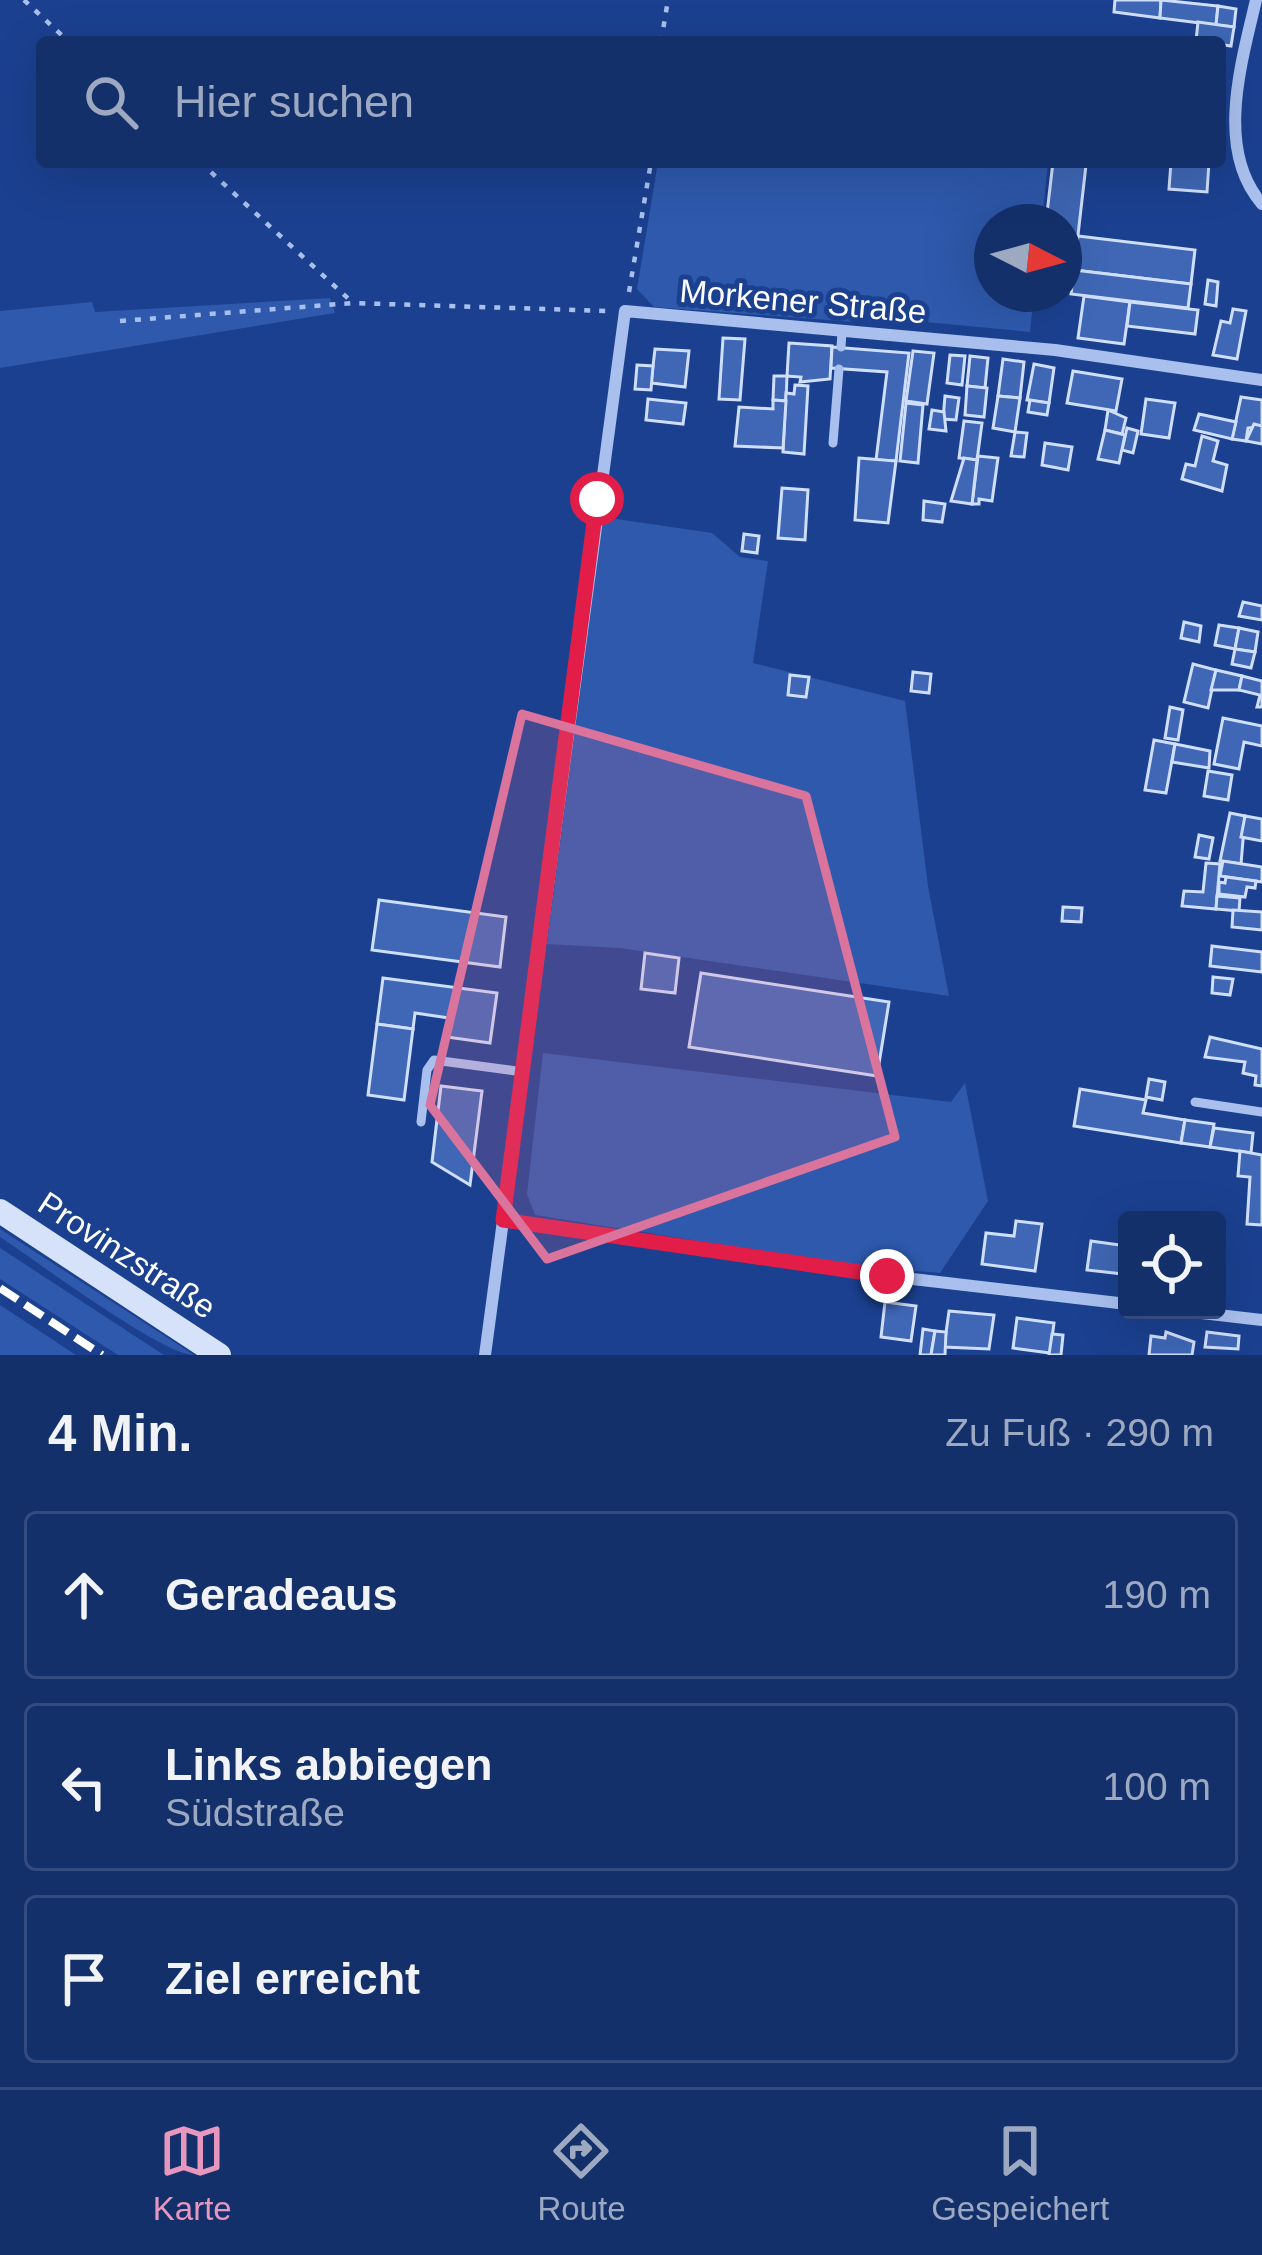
<!DOCTYPE html>
<html lang="de">
<head>
<meta charset="utf-8">
<style>
  body { margin:0; font-family:Arial,sans-serif; background:#1d3871; color:#f1f3f6 }
  .controls { position:absolute; right:36px; bottom:36px; display:grid; overflow:hidden; border-radius:12px; box-shadow:0 12px 48px #0002 }
  .controls button { width:108px; height:108px; display:grid; place-items:center; padding:0; border:0; border-bottom:3px solid #334b7e; background:#14306b; color:#f1f3f6; font:60px sans-serif }
  .compass { position:absolute; left:974px; top:204px; width:108px; height:108px; border-radius:50%; background:#14306b; box-shadow:0 12px 48px #0002; rotate:96deg }
  .stop { position:absolute; width:36px; height:36px; margin:-27px; border:9px solid #e11d48; border-radius:50%; background:#fff }
  .stop.end { background:#e11d48; border-color:#fff; box-shadow:0 3px 12px #0008 }
  .list { margin:0; padding:0; list-style:none }
  h2 { display:flex; justify-content:space-between; align-items:center; height:156px; margin:0; padding:0 48px; font-size:51px }
  h2 small { font-size:39px; font-weight:400; color:#9da9c1 }
  .list li { display:grid; grid-template-columns:78px 1fr auto; gap:36px; align-items:center; box-sizing:border-box; height:168px; margin:0 24px 24px; padding:0 24px; border:3px solid #334b7e; border-radius:12px }
  .list b { display:block; font-size:45px; white-space:nowrap }
  .list p { margin:0; font-size:39px; white-space:nowrap; color:#9da9c1 }
  .list em { font-size:39px; font-style:normal; color:#9da9c1 }
  .icon { flex:none; width:66px; height:66px; fill:none; stroke:currentColor; stroke-width:2; stroke-linecap:round; stroke-linejoin:round }
  .map { position:relative; flex:none; width:1262px; height:1355px; overflow:hidden }
  .search { position:absolute; background:#14306b; box-shadow:0 12px 48px #0002; left:36px; right:36px; top:36px; height:132px; display:flex; align-items:center; gap:30px; box-sizing:border-box; padding:0 42px; border-radius:12px; color:#9da9c1; font-size:45px }
  .sheet { height:732px; background:#14306b }
  nav { display:flex; justify-content:space-around; align-items:center; box-sizing:border-box; height:168px; border-top:3px solid #334b7e; background:#14306b; font-size:33px; color:#9da9c1 }
  nav a { display:grid; justify-items:center; gap:6px }
  nav .on { color:#e797bd }
  .map>svg:first-child { display:block }
  .green { fill:#2e59ad }
  .building { fill:#3f67b5; stroke:#cfdefa; stroke-width:3 }
  .lines { fill:none; stroke-linecap:round; stroke-linejoin:round }
  .path { stroke:#a9c0ee; stroke-width:4.5; stroke-dasharray:6 9; stroke-linecap:butt }
  .lane { stroke:#a9c0ee; stroke-width:9 }
  .street { stroke:#a9c0ee; stroke-width:12 }
  .secondary { stroke:#d6e2fa; stroke-width:24 }
  .rail { stroke:#fff; stroke-width:8; stroke-dasharray:21 9; stroke-linecap:butt }
  .route { stroke:#e11d48; stroke-width:15 }
  .marked { fill:#da749d; fill-opacity:0.2; stroke:#da749d; stroke-width:9; stroke-linejoin:round }
  .labels { text-anchor:middle; dominant-baseline:central; stroke-width:10; stroke-linejoin:round; paint-order:stroke }
  .street-label { font-size:33px; fill:#fff; stroke:#1b408f }
</style>
</head>
<body>
<div class="map">
<svg width="1262" height="1355" viewBox="0 0 1262 1355">
  <rect width="100%" height="100%" fill="#1b408f"/>
  <g class="green">
    <path d="M 658,162 L 1048,162 L 1042,222 L 992,222 L 992,294 L 1034,294 L 1030,332 L 862,316 L 855,322 L 654,307 L 637,289 Z"/>
    <path d="M 330,298 L 335,313 L 0,368 L 0,311 L 92,302 L 95,312 Z"/>
    <path d="M 603,517 L 712,533 L 740,557 L 768,561 L 753,663 L 905,701 L 928,886 L 949,996 L 620,948 L 547,944 Z"/>
    <path d="M 543,1053 L 951,1102 L 965,1083 L 988,1201 L 940,1273 L 856,1266 L 535,1215 L 527,1194 Z"/>
    <path d="M 0,1229 L 194,1355 C 162,1355 35,1260 0,1237 Z"/>
    <path d="M 0,1248 L 164,1355 L 118,1355 L 0,1279 Z"/>
    <path d="M 0,1305 L 76,1355 L 0,1355 Z"/>
  </g>
  <g class="building">
    <path d="M 1115,0 L 1161,0 L 1160,18 L 1114,12 Z"/>
    <path d="M 1161,0 L 1218,6 L 1216,25 L 1160,18 Z"/>
    <path d="M 1218,6 L 1236,9 L 1234,27 L 1216,25 Z"/>
    <path d="M 1198,22 L 1234,27 L 1231,46 L 1196,41 Z"/>
    <path d="M 1053,162 L 1086,165 L 1074,270 L 1064,269 L 1064,222 L 1046,222 Z"/>
    <path d="M 1171,162 L 1209,162 L 1207,192 L 1169,189 Z"/>
    <path d="M 1078,236 L 1195,250 L 1191,284 L 1074,270 Z"/>
    <path d="M 1074,270 L 1191,284 L 1188,308 L 1071,294 Z"/>
    <path d="M 1208,280 L 1218,282 L 1216,306 L 1205,304 Z"/>
    <path d="M 1084,296 L 1130,302 L 1124,344 L 1078,338 Z"/>
    <path d="M 1130,302 L 1198,310 L 1195,334 L 1127,326 Z"/>
    <path d="M 1233,309 L 1246,311 L 1237,359 L 1213,355 L 1221,321 L 1230,323 Z"/>
    <path d="M 723,338 L 745,339 L 740,400 L 719,399 Z"/>
    <path d="M 789,343 L 832,346 L 830,379 L 800,382 L 801,377 L 787,376 Z"/>
    <path d="M 832,347 L 909,353 L 896,461 L 876,460 L 887,372 L 831,368 Z"/>
    <path d="M 655,349 L 689,351 L 685,387 L 651,383 Z"/>
    <path d="M 913,351 L 934,353 L 927,404 L 906,401 Z"/>
    <path d="M 950,355 L 965,356 L 962,385 L 947,383 Z"/>
    <path d="M 970,356 L 988,358 L 985,388 L 967,386 Z"/>
    <path d="M 1003,359 L 1024,362 L 1020,398 L 998,396 Z"/>
    <path d="M 1034,364 L 1054,368 L 1049,403 L 1027,400 Z"/>
    <path d="M 637,365 L 653,366 L 651,390 L 635,389 Z"/>
    <path d="M 1073,371 L 1122,379 L 1116,411 L 1067,403 Z"/>
    <path d="M 774,376 L 787,376 L 786,401 L 773,400 Z"/>
    <path d="M 795,385 L 808,386 L 804,454 L 783,452 L 786,393 L 794,394 Z"/>
    <path d="M 967,386 L 987,388 L 984,417 L 965,415 Z"/>
    <path d="M 945,396 L 959,398 L 956,420 L 943,419 Z"/>
    <path d="M 998,396 L 1020,398 L 1015,432 L 993,428 Z"/>
    <path d="M 1241,397 L 1262,400 L 1262,426 L 1248,428 L 1246,441 L 1232,439 Z"/>
    <path d="M 648,399 L 686,403 L 683,424 L 646,420 Z"/>
    <path d="M 1146,399 L 1175,403 L 1169,438 L 1141,434 Z"/>
    <path d="M 773,400 L 786,401 L 783,448 L 735,446 L 739,407 L 773,409 Z"/>
    <path d="M 1030,400 L 1049,403 L 1047,415 L 1028,412 Z"/>
    <path d="M 906,403 L 923,405 L 918,463 L 900,461 Z"/>
    <path d="M 932,410 L 944,412 L 946,431 L 929,429 Z"/>
    <path d="M 1108,410 L 1126,418 L 1122,434 L 1105,430 Z"/>
    <path d="M 1199,414 L 1236,422 L 1232,439 L 1194,430 Z"/>
    <path d="M 964,421 L 982,423 L 977,460 L 959,458 Z"/>
    <path d="M 1254,424 L 1262,426 L 1262,444 L 1246,441 Z"/>
    <path d="M 1127,428 L 1138,431 L 1133,453 L 1122,450 Z"/>
    <path d="M 1105,430 L 1125,435 L 1119,463 L 1098,459 Z"/>
    <path d="M 1015,432 L 1027,433 L 1024,457 L 1011,456 Z"/>
    <path d="M 1202,436 L 1218,441 L 1213,461 L 1227,465 L 1222,491 L 1182,479 L 1186,464 L 1195,466 Z"/>
    <path d="M 1045,443 L 1072,447 L 1068,470 L 1042,465 Z"/>
    <path d="M 978,456 L 998,458 L 992,501 L 979,499 L 979,504 L 972,504 Z"/>
    <path d="M 859,458 L 896,461 L 888,523 L 855,520 Z"/>
    <path d="M 964,458 L 977,460 L 972,504 L 951,501 Z"/>
    <path d="M 782,488 L 808,490 L 805,540 L 778,538 Z"/>
    <path d="M 924,501 L 945,504 L 942,522 L 923,520 Z"/>
    <path d="M 744,534 L 759,536 L 757,553 L 742,551 Z"/>
    <path d="M 1243,602 L 1262,606 L 1262,620 L 1239,616 Z"/>
    <path d="M 1184,622 L 1201,626 L 1199,642 L 1181,638 Z"/>
    <path d="M 1219,625 L 1239,628 L 1235,649 L 1215,645 Z"/>
    <path d="M 1239,628 L 1258,632 L 1255,652 L 1235,649 Z"/>
    <path d="M 1235,649 L 1255,652 L 1251,668 L 1232,664 Z"/>
    <path d="M 1193,664 L 1216,670 L 1208,708 L 1184,702 Z"/>
    <path d="M 1216,670 L 1242,676 L 1239,690 L 1211,690 Z"/>
    <path d="M 913,672 L 931,674 L 929,693 L 911,691 Z"/>
    <path d="M 790,675 L 809,677 L 806,697 L 788,695 Z"/>
    <path d="M 1242,676 L 1262,681 L 1262,707 L 1257,707 L 1260,695 L 1239,690 Z"/>
    <path d="M 1170,707 L 1183,710 L 1178,740 L 1165,738 Z"/>
    <path d="M 1223,718 L 1262,726 L 1262,746 L 1244,742 L 1239,769 L 1214,764 Z"/>
    <path d="M 1154,740 L 1175,744 L 1166,793 L 1145,790 Z"/>
    <path d="M 1175,744 L 1210,751 L 1209,768 L 1172,762 Z"/>
    <path d="M 1208,771 L 1232,775 L 1228,800 L 1204,796 Z"/>
    <path d="M 1230,813 L 1245,816 L 1241,864 L 1220,861 Z"/>
    <path d="M 1245,816 L 1262,819 L 1262,841 L 1241,837 Z"/>
    <path d="M 1199,835 L 1213,838 L 1209,859 L 1195,857 Z"/>
    <path d="M 1223,861 L 1262,867 L 1262,882 L 1220,876 Z"/>
    <path d="M 1206,863 L 1220,864 L 1216,909 L 1182,906 L 1184,891 L 1203,892 Z"/>
    <path d="M 1226,877 L 1256,881 L 1255,888 L 1247,887 L 1245,897 L 1219,894 L 1219,882 L 1225,883 Z"/>
    <path d="M 1217,896 L 1240,898 L 1239,911 L 1216,909 Z"/>
    <path d="M 379,900 L 506,917 L 500,967 L 372,950 Z"/>
    <path d="M 1063,907 L 1082,908 L 1081,922 L 1062,921 Z"/>
    <path d="M 1233,910 L 1262,912 L 1262,930 L 1232,927 Z"/>
    <path d="M 1212,946 L 1262,952 L 1262,972 L 1210,966 Z"/>
    <path d="M 645,953 L 679,958 L 675,993 L 641,989 Z"/>
    <path d="M 701,973 L 889,1002 L 877,1076 L 689,1047 Z"/>
    <path d="M 1213,977 L 1233,979 L 1230,995 L 1212,993 Z"/>
    <path d="M 383,978 L 497,993 L 490,1043 L 447,1037 L 449,1018 L 415,1013 L 413,1029 L 377,1024 Z"/>
    <path d="M 377,1024 L 413,1029 L 404,1100 L 368,1095 Z"/>
    <path d="M 1210,1037 L 1262,1049 L 1262,1086 L 1255,1085 L 1256,1076 L 1243,1073 L 1245,1062 L 1205,1057 Z"/>
    <path d="M 1149,1079 L 1165,1082 L 1162,1100 L 1146,1097 Z"/>
    <path d="M 441,1086 L 482,1091 L 470,1185 L 432,1162 Z"/>
    <path d="M 1080,1089 L 1146,1100 L 1143,1113 L 1185,1120 L 1181,1143 L 1074,1126 Z"/>
    <path d="M 1185,1120 L 1214,1124 L 1210,1147 L 1181,1143 Z"/>
    <path d="M 1214,1128 L 1253,1133 L 1251,1153 L 1210,1147 Z"/>
    <path d="M 1240,1151 L 1262,1155 L 1262,1225 L 1247,1224 L 1250,1177 L 1238,1176 Z"/>
    <path d="M 1016,1221 L 1042,1224 L 1035,1271 L 982,1264 L 986,1233 L 1014,1236 Z"/>
    <path d="M 1091,1241 L 1127,1246 L 1123,1274 L 1087,1270 Z"/>
    <path d="M 885,1302 L 916,1306 L 911,1341 L 881,1337 Z"/>
    <path d="M 949,1311 L 994,1315 L 989,1349 L 944,1347 Z"/>
    <path d="M 1017,1318 L 1054,1323 L 1050,1353 L 1013,1348 Z"/>
    <path d="M 923,1329 L 935,1331 L 931,1355 L 920,1355 Z"/>
    <path d="M 935,1331 L 946,1332 L 945,1355 L 931,1355 Z"/>
    <path d="M 1166,1332 L 1194,1342 L 1192,1355 L 1149,1355 L 1151,1336 L 1165,1338 Z"/>
    <path d="M 1207,1332 L 1239,1336 L 1238,1349 L 1205,1347 Z"/>
    <path d="M 1052,1334 L 1063,1335 L 1061,1355 L 1049,1355 Z"/>
  </g>
  <g class="lines">
    <g class="path">
      <path d="M 24,0 L 69,42"/>
      <path d="M 661,42 L 668,0"/>
      <path d="M 200,162 L 353,303"/>
      <path d="M 629,292 L 651,162"/>
      <path d="M 120,321 L 353,303 L 609,311"/>
    </g>
    <g class="lane">
      <path d="M 841,347 L 842,332"/>
      <path d="M 833,443 L 839,369"/>
      <path d="M 1195,1102 L 1262,1112"/>
      <path d="M 421,1122 L 427,1070 L 434,1060 L 524,1072"/>
    </g>
    <g class="street">
      <path d="M 1256,0 C 1241,64 1215,150 1262,204"/>
      <path d="M 503,1221 L 887,1276 L 1127,1304"/>
      <path d="M 1176,1310 L 1262,1320"/>
      <path d="M 485,1355 L 625,311 L 1055,350 L 1262,380"/>
    </g>
    <path class="secondary" d="M 0,1211 L 219,1355"/>
    <path class="rail" d="M 0,1288 L 102,1355"/>
  </g>
  <g class="lines">
    <path class="route" d="M 597,499 L 503,1220 L 887,1276"/>
  </g>
  <path class="marked" d="M 522,714 L 806,796 L 895,1137 L 547,1259 L 430,1105 Z"/>
  <g class="labels">
    <g class="street-label">
      <text transform="translate(803 301) rotate(5)">Morkener Straße</text>
      <text transform="translate(127 1255) rotate(33)">Provinzstraße</text>
    </g>
  </g>
</svg>
<div class="controls">
<button><svg class="icon" aria-label="locate" viewBox="0 0 24 24"><circle cx="12" cy="12" r="6"/><path d="M12 2v4M12 18v4M2 12h4M18 12h4"/></svg></button>
</div>
<svg class="compass" viewBox="-18 -18 36 36"><path d="M0-13l5 13h-10z" fill="#e53935"/><path d="M0 13l5-13h-10z" fill="#9da9c1"/></svg>
<div class="stop" style="left:597px;top:499px"></div>
<div class="stop end" style="left:887px;top:1276px"></div>
<div class="search"><svg class="icon" aria-label="search" viewBox="0 0 24 24"><circle cx="10" cy="10" r="6"/><path d="M15 15l6 6"/></svg>Hier suchen</div>
</div>
<section class="sheet">
<h2>4 Min.<small>Zu Fuß · 290 m</small></h2>
<ul class="list">
<li><svg class="icon" aria-label="ahead" viewBox="0 0 24 24"><path d="M12 20V5M6 11l6-6 6 6"/></svg><div><b>Geradeaus</b></div><em>190 m</em></li>
<li><svg class="icon" aria-label="left" viewBox="0 0 24 24"><path d="M17 20v-9H6M10 6l-5 5 5 5"/></svg><div><b>Links abbiegen</b><p>Südstraße</p></div><em>100 m</em></li>
<li><svg class="icon" aria-label="arrive" viewBox="0 0 24 24"><path d="M6 21V4h12l-3 4 3 4H6"/></svg><div><b>Ziel erreicht</b></div></li>
</ul>
</section>
<nav>
<a class="on"><svg class="icon" aria-label="map" viewBox="0 0 24 24"><path d="M3 6l6-2 6 2 6-2v14l-6 2-6-2-6 2zM9 4v14M15 6v14"/></svg>Karte</a>
<a><svg class="icon" aria-label="directions" viewBox="0 0 24 24"><path d="M12 3l9 9-9 9-9-9zM9 14v-3h6M13 9l2 2-2 2"/></svg>Route</a>
<a><svg class="icon" aria-label="saved" viewBox="0 0 24 24"><path d="M7 4h10v16l-5-4-5 4z"/></svg>Gespeichert</a>
</nav>
</body>
</html>
